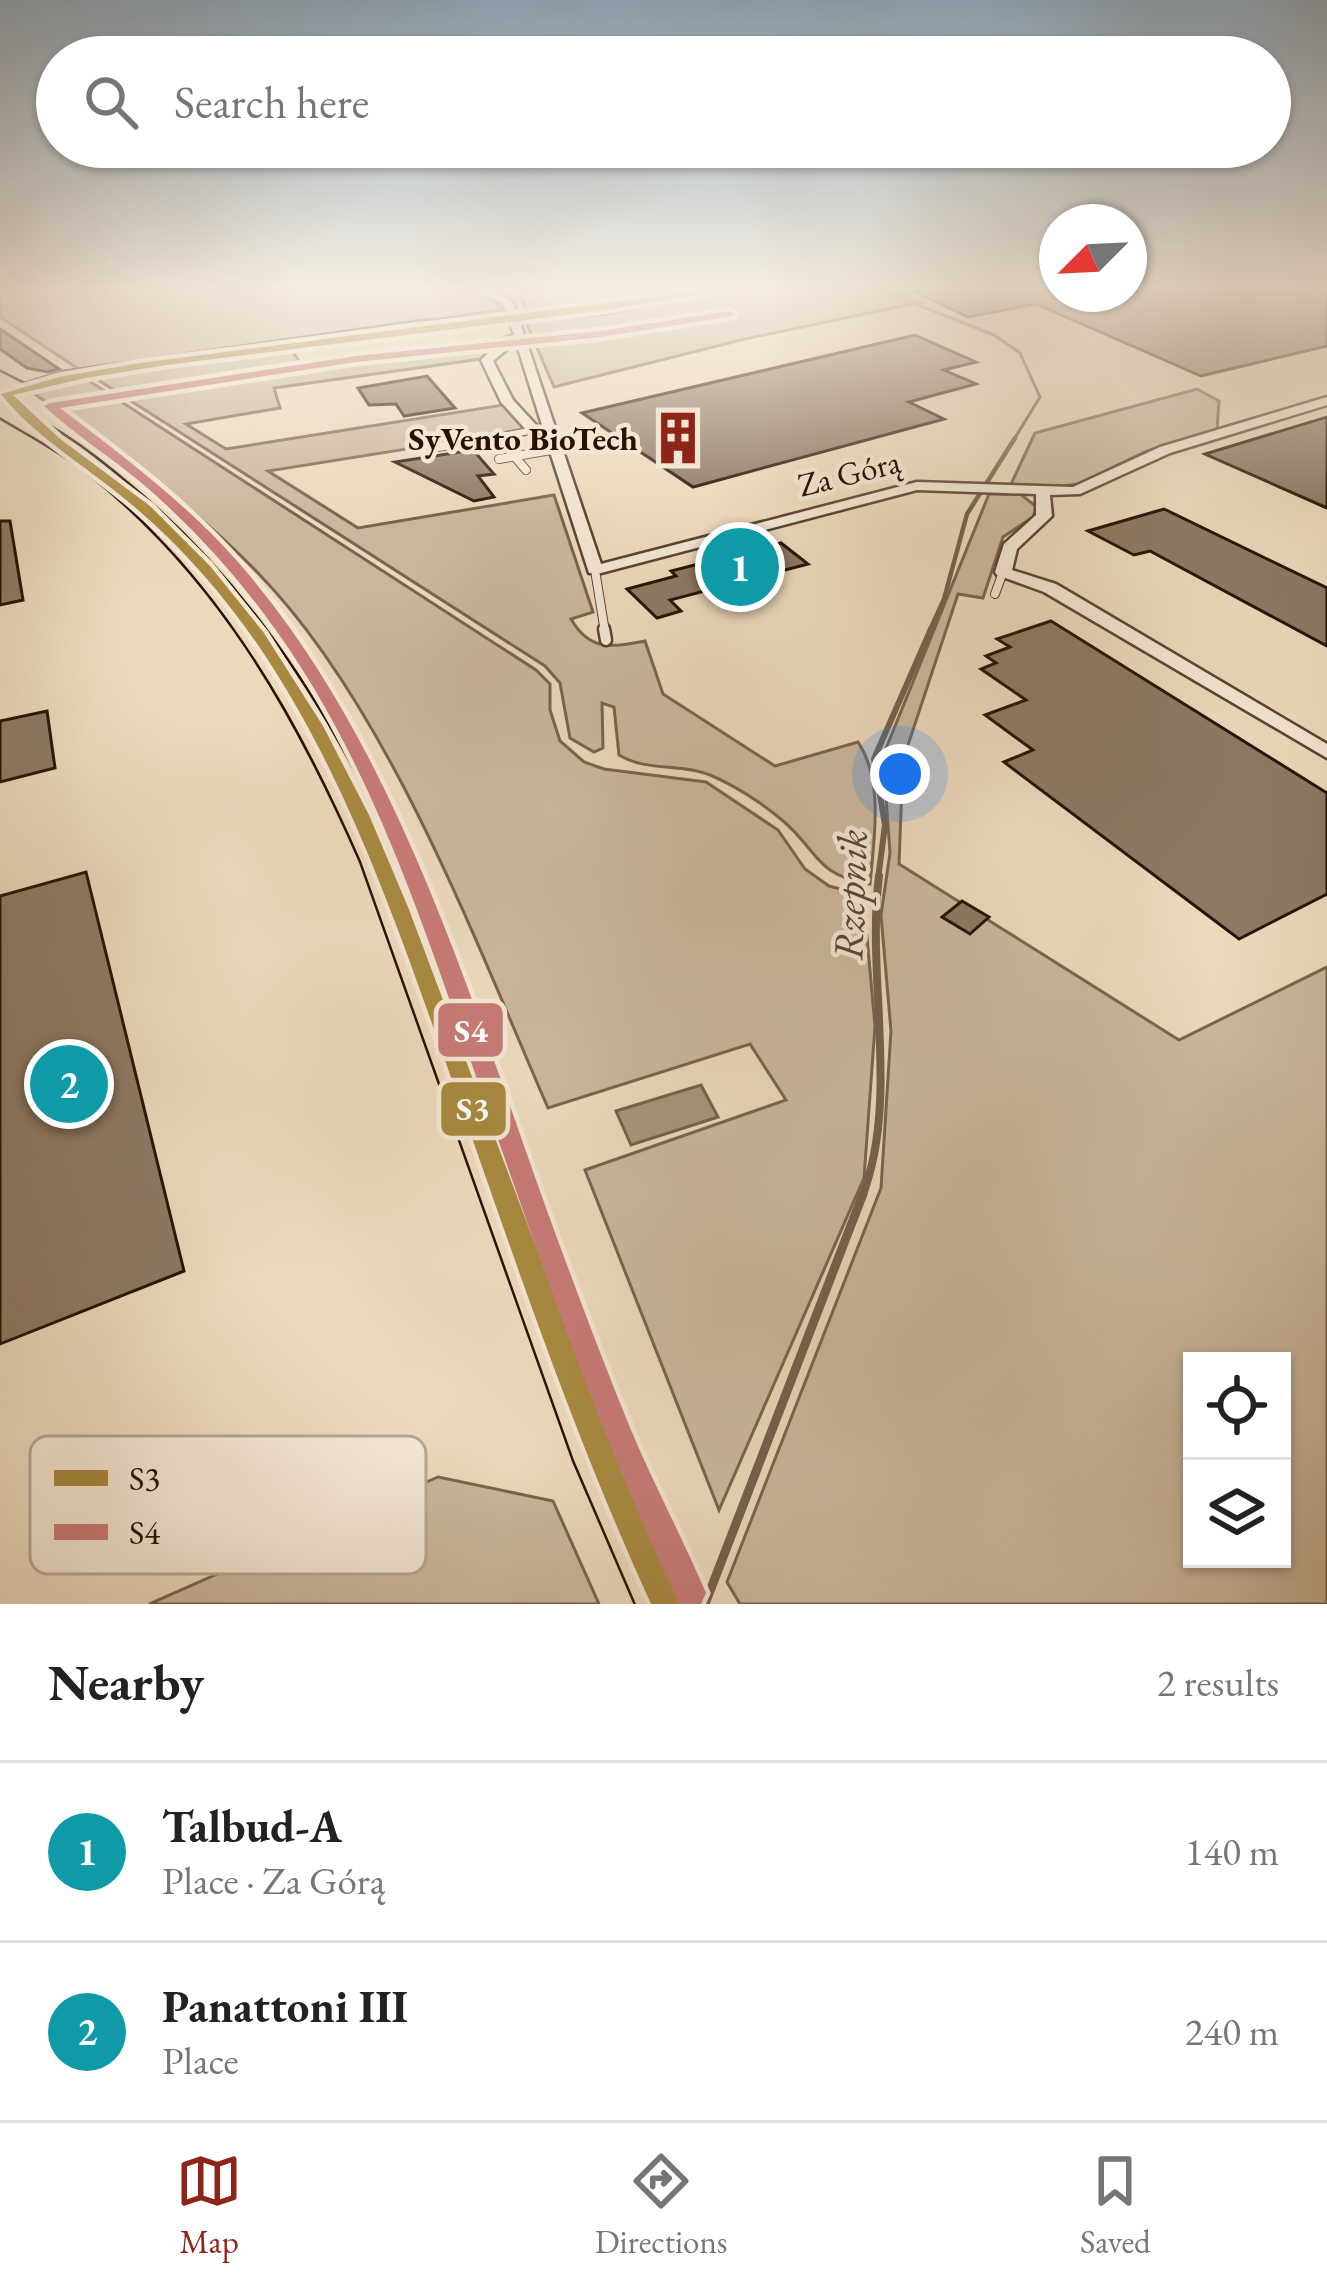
<!DOCTYPE html>
<html lang="en">
<head>
<meta charset="utf-8">
<style>
  body { margin:0; font-family:"EB Garamond",serif; background:#f2f2f2; color:#222 }
  .controls { position:absolute; right:36px; bottom:36px; display:grid; overflow:hidden; border-radius:0px; box-shadow:0 3px 9px #0004 }
  .controls button { width:108px; height:108px; display:grid; place-items:center; padding:0; border:0; border-bottom:3px solid #e0e0e0; background:#fff; color:#222; font:60px sans-serif }
  .compass { position:absolute; left:1039px; top:204px; width:108px; height:108px; border-radius:50%; background:#fff; box-shadow:0 3px 9px #0004; rotate:246deg }
  .you { position:absolute; left:900px; top:774px; width:42px; height:42px; margin:-30px; border:9px solid #fff; border-radius:50%; background:#1a73e8; box-shadow:0 0 0 18px #1a73e833 }
  .badge { display:grid; place-items:center; width:78px; height:78px; border-radius:50%; background:#8f2418; color:#fff; font-size:39px; font-weight:700 }
  .pin { position:absolute; translate:-50% -50%; border:6px solid #fff; box-shadow:0 3px 12px #0006 }
  .list { margin:0; padding:0; list-style:none }
  h2 { display:flex; justify-content:space-between; align-items:center; height:156px; margin:0; padding:0 48px; font-size:51px }
  h2 small { font-size:39px; font-weight:400; color:#767676 }
  .list li { display:grid; grid-template-columns:78px 1fr auto; gap:36px; align-items:center; box-sizing:border-box; height:180px; padding:0 48px; border-top:3px solid #e0e0e0 }
  .list b { display:block; font-size:45px; white-space:nowrap }
  .list p { margin:0; font-size:39px; white-space:nowrap; color:#767676 }
  .list em { font-size:39px; font-style:normal; color:#767676 }
  .icon { flex:none; width:66px; height:66px; fill:none; stroke:currentColor; stroke-width:2; stroke-linecap:round; stroke-linejoin:round }
  .map { position:relative; flex:none; width:1327px; height:1604px; overflow:hidden }
  .search { position:absolute; background:#fff; box-shadow:0 3px 9px #0004; left:36px; right:36px; top:36px; height:132px; display:flex; align-items:center; gap:30px; box-sizing:border-box; padding:0 42px; border-radius:66px; color:#767676; font-size:45px }
  .sheet { height:516px; background:#fff }
  nav { display:flex; justify-content:space-around; align-items:center; box-sizing:border-box; height:168px; border-top:3px solid #e0e0e0; background:#fff; font-size:33px; color:#767676 }
  nav a { display:grid; justify-items:center; gap:6px }
  nav .on { color:#8f2418 }
  .map>svg:first-child { display:block }
  .green { fill:#cbb79d; stroke:#7a6450; stroke-width:3; fill-rule:evenodd }
  .water { fill:#a9957d; stroke:#75614d; stroke-width:3 }
  .lines { fill:none; stroke-linecap:round; stroke-linejoin:round }
  .stream-far4 { stroke:#75614d; stroke-width:3 }
  .stream-far3 { stroke:#75614d; stroke-width:4.5 }
  .stream-far2 { stroke:#75614d; stroke-width:6 }
  .stream-far1 { stroke:#75614d; stroke-width:8 }
  .stream { stroke:#75614d; stroke-width:9 }
  .building { fill:#8e7964; stroke:#281204; stroke-width:3 }
  .service-far2-casing { stroke:#594432; stroke-width:9 }
  .service-far1-casing { stroke:#594432; stroke-width:10 }
  .service-casing { stroke:#594432; stroke-width:15 }
  .minor-casing { stroke:#594432; stroke-width:5 }
  .tertiary-casing { stroke:#594432; stroke-width:5 }
  .primary-casing { stroke:#281204; stroke-width:5 }
  .service-far2 { stroke:#f3e6d3; stroke-width:6 }
  .service-far1 { stroke:#f3e6d3; stroke-width:8 }
  .service { stroke:#f3e6d3; stroke-width:10 }
  .minor { fill:#f3e6d3; fill-rule:evenodd }
  .tertiary { fill:#f3e6d3; fill-rule:evenodd }
  .primary { fill:#ecd9bc; fill-rule:evenodd }
  .bus-1-casing { stroke:#f3e6d3; stroke-width:9 }
  .bus-2-casing { stroke:#f3e6d3; stroke-width:9 }
  .bus-1 { fill:#a8893f; fill-rule:evenodd }
  .bus-2 { fill:#c77a76; fill-rule:evenodd }
  .labels { text-anchor:middle; dominant-baseline:central; stroke-width:9; stroke-linejoin:round; paint-order:stroke }
  .far-poi-label { font-size:33px; font-weight:bold; fill:#281204; stroke:#f3e6d3; text-anchor:end }
  .far-street-label { font-size:33px; fill:#281204; stroke:#f3e6d3 }
  .water-label { font-size:42px; font-style:italic; fill:#5c4634; stroke:#f3e6d3 }
  .key { fill:#f3e6d3; stroke:#b6a695; stroke-width:3 }
  .key-label { font-size:33px; fill:#281204 }
  .line-badge { stroke:#f3e6d3; stroke-width:4.5 }
  .badge-label { font-size:33px; text-anchor:middle; font-weight:bold; fill:#fff }
</style>
</head>
<body>
<div class="map">
<svg width="1327" height="1604" viewBox="0 0 1327 1604">
  <rect width="100%" height="100%" fill="#ecd9bc"/>
  <filter id="stains"><feTurbulence type="fractalNoise" baseFrequency=".00167" numOctaves="4"/><feColorMatrix values="0 0 0 0 .2 0 0 0 0 .09 0 0 0 0 .02 0 0 0 .5 -.17"/></filter>
  <radialGradient id="worn" r=".72"><stop offset=".6" stop-color="#630" stop-opacity="0"/><stop offset="1" stop-color="#630" stop-opacity=".3"/></radialGradient>
  <g class="green">
    <path d="M 0,290 L 463,290 L 493,297 L 501,310 L 83,372 L 0,317 Z"/>
    <path d="M 690,290 L 527,312 L 519,292 L 529,290 Z"/>
    <path d="M 750,290 L 892,290 L 922,302 L 745,339 L 554,387 L 525,320 Z"/>
    <path d="M 503,339 L 481,359 L 274,388 L 280,408 L 186,424 L 226,449 L 503,405 L 526,430 L 268,471 L 358,528 L 554,495 L 593,612 L 571,619 C 590,652 612,647 645,641 L 663,694 L 775,766 L 858,742 C 884,781 874,839 870,884 C 814,875 819,851 782,820 C 762,803 734,785 710,775 C 680,763 647,772 619,755 L 614,707 L 602,703 L 603,748 L 594,752 L 570,738 L 560,683 L 545,666 L 95,378 L 292,351 L 302,365 Z"/>
    <path d="M 86,379 L 536,670 L 550,684 L 550,710 L 560,741 L 584,762 L 604,769 L 706,782 L 778,830 L 805,869 L 829,886 L 868,896 L 865,915 L 875,1026 L 864,1178 L 719,1510 L 585,1170 L 786,1100 L 750,1044 L 548,1108 C 474,938 387,705 257,572 C 190,503 115,449 36,395 L 45,386 Z"/>
    <path d="M 1197,389 L 1219,401 L 1217,430 L 1147,451 L 1078,484 L 1049,488 L 1011,484 L 1035,433 Z"/>
    <path d="M 989,494 L 1020,494 L 1037,507 L 1033,517 L 1003,537 L 983,598 L 958,594 L 903,760 L 899,864 L 1179,1040 L 1327,967 L 1327,1604 L 740,1604 L 727,1582 L 881,1188 L 891,1031 L 881,915 L 890,853 L 883,756 ZM 1192,1361 L 1282,1361 L 1282,1559 L 1192,1559 Z"/>
    <path d="M 438,1477 L 553,1501 L 599,1604 L 149,1604 Z"/>
  </g>
  <path class="water" d="M 701,1085 L 718,1117 L 631,1145 L 616,1111 Z"/>
  <g class="lines">
    <path class="stream-far4" d="M 880,290 L 994,335 L 1020,353 L 1040,397 L 1013,441"/>
    <path class="stream-far3" d="M 929,632 L 944,599 L 967,514 L 1015,438"/>
    <path class="stream-far2" d="M 878,879 L 885,825 L 874,759 L 931,629"/>
    <path class="stream-far1" d="M 862,1197 C 900,1099 866,978 879,876"/>
    <path class="stream" d="M 705,1604 L 863,1194"/>
  </g>
  <g class="building">
    <path d="M 911,290 L 1057,290 L 1057,294 L 1327,290 L 1327,346 L 1201,376 L 1036,304 L 968,317 Z"/>
    <path d="M 0,329 L 59,369 L 48,372 L 27,368 L 0,349 Z"/>
    <path d="M 915,335 L 976,362 L 944,370 L 976,384 L 909,402 L 944,419 L 693,487 L 582,413 Z"/>
    <path d="M 427,376 L 455,408 L 404,416 L 396,404 L 369,405 L 358,388 Z"/>
    <path d="M 1327,417 L 1327,508 L 1205,454 Z"/>
    <path d="M 473,450 L 494,474 L 478,476 L 494,497 L 474,501 L 395,462 Z"/>
    <path d="M 1164,509 L 1327,588 L 1327,646 L 1150,551 L 1134,555 L 1088,531 Z"/>
    <path d="M 0,521 L 10,521 L 23,600 L 0,605 Z"/>
    <path d="M 781,543 L 808,564 L 670,600 L 681,611 L 657,618 L 627,589 L 676,576 L 671,571 Z"/>
    <path d="M 1051,621 L 1327,793 L 1327,894 L 1239,939 L 1004,762 L 1033,750 L 985,715 L 1026,700 L 981,669 L 996,663 L 986,656 L 1010,647 L 997,639 Z"/>
    <path d="M 47,711 L 55,768 L 0,782 L 0,721 Z"/>
    <path d="M 86,872 L 184,1271 L 0,1344 L 0,896 Z"/>
    <path d="M 962,901 L 989,917 L 970,934 L 942,917 Z"/>
  </g>
  <g class="lines">
    <defs>
      <g id="service-far2">
        <path d="M 476,290 L 497,296"/>
        <path d="M 498,437 L 534,430"/>
        <path d="M 476,441 L 498,437 L 501,441"/>
      </g>
      <g id="service-far1">
        <path d="M 499,438 L 526,470"/>
        <path d="M 431,448 L 494,438"/>
        <path d="M 499,459 L 557,449"/>
        <path d="M 595,570 L 605,632"/>
        <path d="M 995,594 L 1003,572"/>
      </g>
      <path id="service" d="M 604,629 L 606,640"/>
      <path id="minor" d="M 493,294 L 501,294 L 513,302 L 601,564 L 917,482 L 1073,487 L 1160,447 L 1327,397 L 1327,405 L 1170,453 L 1080,494 L 1050,495 L 1052,516 L 1017,549 L 1012,570 L 1056,584 L 1327,744 L 1327,758 L 1044,592 L 997,575 L 995,572 L 1004,544 L 1036,515 L 1036,494 L 917,490 L 601,573 L 589,573 L 544,433 L 529,433 L 501,402 L 481,360 L 503,339 L 514,335 L 503,304 L 493,298 ZM 516,342 L 542,425 L 537,426 L 513,400 L 493,361 Z"/>
      <path id="tertiary" d="M 697,290 L 732,290 L 599,314 L 416,330 L 64,382 L 13,395 L 5,390 L 64,372 L 416,322 L 599,306 Z"/>
      <path id="primary" d="M 0,372 L 26,385 L 2,402 C 48,421 94,455 131,487 C 370,685 454,1007 561,1287 C 588,1357 613,1429 645,1498 C 661,1534 682,1568 697,1604 L 636,1604 L 574,1460 L 361,861 C 295,711 217,573 85,470 C 59,450 28,434 0,417 Z"/>
    </defs>
    <use href="#service-far2" class="service-far2-casing"/>
    <use href="#service-far1" class="service-far1-casing"/>
    <use href="#service" class="service-casing"/>
    <use href="#minor" class="minor-casing"/>
    <use href="#tertiary" class="tertiary-casing"/>
    <use href="#primary" class="primary-casing"/>
    <use href="#service-far2" class="service-far2"/>
    <use href="#service-far1" class="service-far1"/>
    <use href="#service" class="service"/>
    <use href="#minor" class="minor"/>
    <use href="#tertiary" class="tertiary"/>
    <use href="#primary" class="primary"/>
    <defs>
      <path id="bus-1" d="M 703,290 L 727,290 L 598,311 L 167,365 L 86,378 L 13,395 L 59,438 L 150,506 L 210,566 L 264,633 L 323,726 L 369,815 L 408,907 L 593,1398 L 684,1604 L 651,1604 C 574,1436 515,1261 454,1086 C 402,939 351,785 264,654 C 226,597 179,543 125,499 C 83,464 35,437 1,394 L 59,377 L 140,363 Z"/>
      <path id="bus-2" d="M 729,311 L 734,314 L 732,316 L 601,337 L 356,362 L 60,408 C 122,455 186,503 238,562 C 404,752 475,1017 561,1249 C 587,1318 612,1386 641,1453 C 662,1500 686,1546 706,1593 L 701,1604 L 679,1604 C 599,1433 539,1257 477,1079 C 422,921 368,753 267,618 C 231,569 190,525 144,485 C 112,458 75,435 44,406 L 50,403 L 356,356 L 601,331 Z"/>
    </defs>
    <use href="#bus-1" class="bus-1-casing"/>
    <use href="#bus-2" class="bus-2-casing"/>
    <use href="#bus-1" class="bus-1"/>
    <use href="#bus-2" class="bus-2"/>
  </g>
  <linearGradient id="sky" x2="0" y2="1"><stop stop-color="#8fa8bd"/><stop offset="0.56" stop-color="#f6eee1"/><stop offset="1" stop-color="#f6eee1" stop-opacity="0"/></linearGradient>
  <rect width="1327" height="515" fill="url(#sky)"/>
  <defs>
    <symbol id="building-bare" viewBox="-9 -9 18 18"><path d="M-4-6H4V6H1V3H-1V6H-4ZM-2.5-4.3h1.7v1.8h-1.7ZM.8-4.3h1.7v1.8H.8ZM-2.5-1h1.7V.8h-1.7ZM.8-1h1.7V.8H.8Z" fill="#8f2418" stroke="#f3e6d3" stroke-width="2.5" paint-order="stroke"/></symbol>
  </defs>
  <g fill-rule="evenodd">
    <use href="#building-bare" x="640" y="400" width="76" height="76"/>
  </g>
  <g class="labels">
    <g class="far-poi-label">
      <text x="638" y="438">SyVento BioTech</text>
    </g>
    <g class="far-street-label">
      <text transform="translate(849 473) rotate(-14)">Za Górą</text>
    </g>
    <g class="water-label">
      <text transform="translate(850 895) rotate(-88)">Rzepnik</text>
    </g>
  </g>
  <rect x="30" y="1436" width="396" height="138" rx="18" class="key"/>
  <rect x="54" y="1470" width="54" height="16" fill="#a8893f"/>
  <rect x="54" y="1524" width="54" height="16" fill="#c77a76"/>
  <g class="key-label">
    <text x="129" y="1490">S3</text>
    <text x="129" y="1544">S4</text>
  </g>
  <g class="line-badge">
    <rect x="436" y="1001" width="69" height="58" rx="12" fill="#c77a76"/>
    <rect x="439" y="1080" width="69" height="58" rx="12" fill="#a8893f"/>
  </g>
  <g class="badge-label">
    <text x="471" y="1042">S4</text>
    <text x="473" y="1120">S3</text>
  </g>
  <rect width="100%" height="100%" filter="url(#stains)"/>
  <rect width="100%" height="100%" fill="url(#worn)"/>
</svg>
<div class="controls">
<button><svg class="icon" aria-label="locate" viewBox="0 0 24 24"><circle cx="12" cy="12" r="6"/><path d="M12 2v4M12 18v4M2 12h4M18 12h4"/></svg></button>
<button><svg class="icon" aria-label="layers" viewBox="0 0 24 24"><path d="M12 4l9 5-9 5-9-5zM3 14l9 5 9-5"/></svg></button>
</div>
<svg class="compass" viewBox="-18 -18 36 36"><path d="M0-13l5 13h-10z" fill="#e53935"/><path d="M0 13l5-13h-10z" fill="#767676"/></svg>
<div class="you"></div>
<div class="pin badge" style="left:740px;top:567px;background:#0f9aa8">1</div>
<div class="pin badge" style="left:69px;top:1084px;background:#0f9aa8">2</div>
<div class="search"><svg class="icon" aria-label="search" viewBox="0 0 24 24"><circle cx="10" cy="10" r="6"/><path d="M15 15l6 6"/></svg>Search here</div>
</div>
<section class="sheet">
<h2>Nearby<small>2 results</small></h2>
<ul class="list">
<li><span class="badge" style="background:#0f9aa8">1</span><div><b>Talbud-A</b><p>Place · Za Górą</p></div><em>140 m</em></li>
<li><span class="badge" style="background:#0f9aa8">2</span><div><b>Panattoni III</b><p>Place</p></div><em>240 m</em></li>
</ul>
</section>
<nav>
<a class="on"><svg class="icon" aria-label="map" viewBox="0 0 24 24"><path d="M3 6l6-2 6 2 6-2v14l-6 2-6-2-6 2zM9 4v14M15 6v14"/></svg>Map</a>
<a><svg class="icon" aria-label="directions" viewBox="0 0 24 24"><path d="M12 3l9 9-9 9-9-9zM9 14v-3h6M13 9l2 2-2 2"/></svg>Directions</a>
<a><svg class="icon" aria-label="saved" viewBox="0 0 24 24"><path d="M7 4h10v16l-5-4-5 4z"/></svg>Saved</a>
</nav>
</body>
</html>
